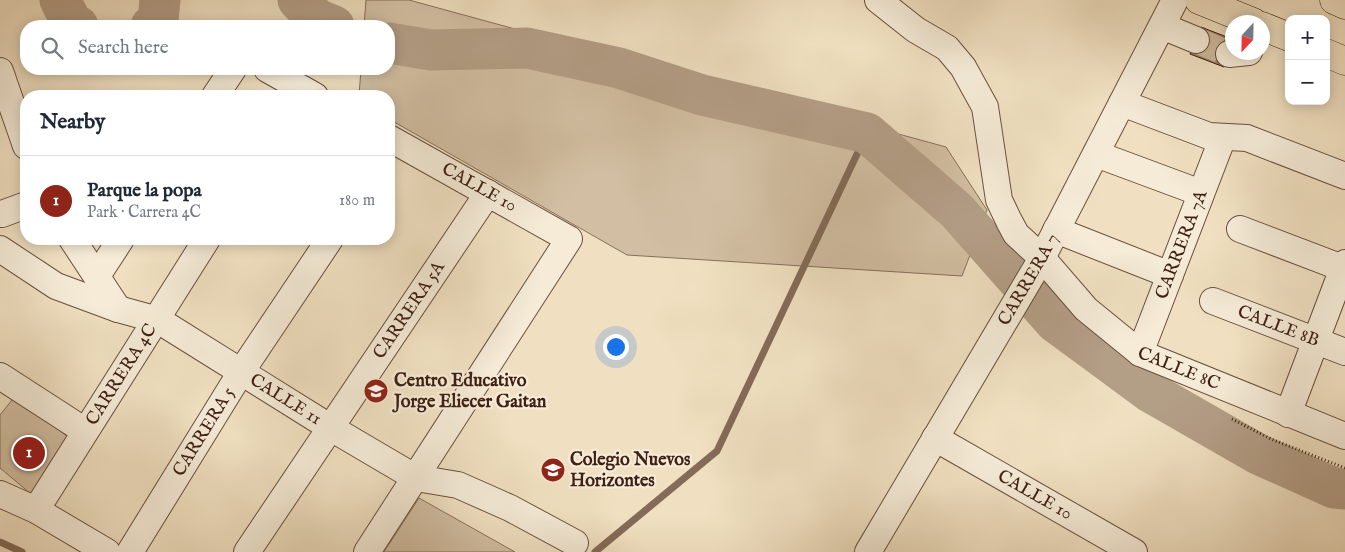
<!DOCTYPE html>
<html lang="en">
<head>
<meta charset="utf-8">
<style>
  body { margin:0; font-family:"IM FELL English",serif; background:#f6f6f7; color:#1f2937 }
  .controls { position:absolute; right:15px; top:15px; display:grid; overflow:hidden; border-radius:10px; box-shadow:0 2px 12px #0003 }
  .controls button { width:45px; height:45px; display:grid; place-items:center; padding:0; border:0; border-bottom:1px solid #e0e1e3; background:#fff; color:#1f2937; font:25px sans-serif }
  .compass { position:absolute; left:1225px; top:15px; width:45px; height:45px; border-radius:50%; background:#fff; box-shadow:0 2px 12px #0003; rotate:202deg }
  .you { position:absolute; left:615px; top:346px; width:18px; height:18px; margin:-12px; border:4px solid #fff; border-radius:50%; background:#1a73e8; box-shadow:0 0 0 8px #1a73e833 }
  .badge { display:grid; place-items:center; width:32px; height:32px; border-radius:50%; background:#8f2418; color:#fff; font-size:16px; font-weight:700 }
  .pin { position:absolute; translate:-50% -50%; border:2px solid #fff; box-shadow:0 1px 5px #0006 }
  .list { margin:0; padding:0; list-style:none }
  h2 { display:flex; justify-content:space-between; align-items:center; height:65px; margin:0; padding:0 20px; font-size:21px }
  h2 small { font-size:16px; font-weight:400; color:#747a83 }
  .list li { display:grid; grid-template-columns:32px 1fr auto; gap:15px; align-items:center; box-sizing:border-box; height:90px; padding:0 20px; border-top:1px solid #e0e1e3 }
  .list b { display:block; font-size:19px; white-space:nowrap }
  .list p { margin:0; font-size:16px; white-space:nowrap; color:#747a83 }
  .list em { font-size:16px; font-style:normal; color:#747a83 }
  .icon { flex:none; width:28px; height:28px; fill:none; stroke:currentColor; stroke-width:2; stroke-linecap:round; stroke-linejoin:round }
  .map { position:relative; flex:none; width:1345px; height:552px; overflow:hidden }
  .search { position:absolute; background:#fff; box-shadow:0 2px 12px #0003; left:20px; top:20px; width:375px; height:55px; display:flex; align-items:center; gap:12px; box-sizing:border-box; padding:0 18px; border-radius:20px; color:#747a83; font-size:19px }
  .panel { position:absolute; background:#fff; box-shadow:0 2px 12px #0003; left:20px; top:90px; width:375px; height:155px; border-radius:20px }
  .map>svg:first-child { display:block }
  .green { fill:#d2bfa3; stroke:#886f5b }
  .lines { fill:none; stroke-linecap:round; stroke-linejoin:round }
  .stream { stroke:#846b58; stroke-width:7 }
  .river { stroke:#b39e86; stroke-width:41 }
  .building { fill:#9b836d; stroke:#3e1f13 }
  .minor-tunnel { stroke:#ccb99e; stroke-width:26; stroke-dasharray:26 13; stroke-linecap:butt }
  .minor-casing { stroke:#6a4f3e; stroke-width:28 }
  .highway-casing { stroke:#3e1f13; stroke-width:29 }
  .path { stroke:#3e1f13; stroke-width:3; stroke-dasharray:1 2.5; stroke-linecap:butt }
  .minor { stroke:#f5ebd7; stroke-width:26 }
  .highway { stroke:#f0e0c1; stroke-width:28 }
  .labels { text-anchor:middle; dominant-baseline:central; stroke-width:4.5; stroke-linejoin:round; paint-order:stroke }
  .street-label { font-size:18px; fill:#3e1f13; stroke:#f5ebd7 }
  .poi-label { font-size:18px; font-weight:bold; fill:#3e1f13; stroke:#f5ebd7; text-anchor:start }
</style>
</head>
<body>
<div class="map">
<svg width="1345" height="552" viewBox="0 0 1345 552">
  <rect width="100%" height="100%" fill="#f0e0c1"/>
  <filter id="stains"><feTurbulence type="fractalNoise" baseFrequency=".004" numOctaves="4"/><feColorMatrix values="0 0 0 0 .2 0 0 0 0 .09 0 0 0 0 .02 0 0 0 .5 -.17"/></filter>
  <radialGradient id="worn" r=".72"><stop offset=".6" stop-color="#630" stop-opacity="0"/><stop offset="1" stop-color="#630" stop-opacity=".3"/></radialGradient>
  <g class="green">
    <path d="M 366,0 L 409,0 L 946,147 L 987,210 L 962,276 L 627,255 L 389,119 L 389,96 L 359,96 L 361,69 L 389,69 L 389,26 L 364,26 Z"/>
    <path d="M 16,395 L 68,437 L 31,494 L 0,468 L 0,415 Z"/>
    <path d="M 419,498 L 515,552 L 384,552 Z"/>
  </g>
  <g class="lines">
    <g class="stream">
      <path d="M 0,542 L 22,552"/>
      <path d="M 595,552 L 717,451 L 867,133"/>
    </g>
    <g class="river">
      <path d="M 60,0 L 73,25 L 78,26"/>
      <path d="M 298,0 L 317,19 L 334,26"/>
      <path d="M 151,26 L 158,20 L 160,0"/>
      <path d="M 389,43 L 431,50 L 527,48 L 619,68 L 702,95 L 867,133 L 957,211 L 1055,322 L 1150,392 L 1258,454 L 1334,488 L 1345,489"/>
    </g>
  </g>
  <path class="building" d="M 1201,27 L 1232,39 L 1232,46 L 1224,67 L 1190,54 Z"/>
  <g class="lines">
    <path class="minor-tunnel" d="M 1196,40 L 1229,54"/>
    <defs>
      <g id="minor">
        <path id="s1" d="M 878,0 L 916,30 L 947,48 L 963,67 L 985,107 L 999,200 L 1009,221 L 1016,234 L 1042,258 L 1086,309 L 1140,353 L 1345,436"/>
        <path d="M 1162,26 L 1196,40"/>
        <path d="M 1229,54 L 1249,52"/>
        <path d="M 267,69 L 315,96"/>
        <path d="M 0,71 L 26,146"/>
        <path d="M 215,96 L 233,69"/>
        <path d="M 1122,103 L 1209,136 L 1247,138 L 1345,176"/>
        <path d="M 1096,154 L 1201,193"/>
        <path d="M 2,214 L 26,205"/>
        <path d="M 1240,229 L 1345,269"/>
        <path d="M 1056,230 L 1170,275"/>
        <path d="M 72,239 L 118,309"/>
        <path id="s2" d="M 0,249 L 56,286 L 118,309 L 158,320 L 331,428 L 416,478 L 458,485 L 510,508 L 575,543"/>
        <path d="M 97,276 L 121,239"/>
        <path id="s3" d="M 1213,301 L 1345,352"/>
        <path id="s4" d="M 1140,353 L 1223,137"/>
        <path d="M 0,376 L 85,431"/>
        <path d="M 1288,414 L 1345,263"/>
        <path id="s5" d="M 935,438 L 1134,552"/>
        <path d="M 0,494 L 36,510 L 107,552"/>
        <path id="s6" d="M 36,510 L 207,239"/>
        <path id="s7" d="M 130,552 L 241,372 L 330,239"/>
        <path id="s8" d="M 247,552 L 488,193"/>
        <path d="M 367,552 L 569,239 L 389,138"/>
        <path id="s9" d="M 868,552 L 1042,258 L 1175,0"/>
      </g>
      <g id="highway">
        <path d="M 1199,0 L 1253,22"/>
        <path d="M 1334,0 L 1345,5"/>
        <path d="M 1262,26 L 1289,37"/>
        <path d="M 1326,53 L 1345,61"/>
      </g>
    </defs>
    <use href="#minor" class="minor-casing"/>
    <use href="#highway" class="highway-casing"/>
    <path class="path" d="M 1232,419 L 1271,439 L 1345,468"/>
    <use href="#minor" class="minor"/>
    <use href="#highway" class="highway"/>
  </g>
  <defs>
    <symbol id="school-disc" viewBox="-11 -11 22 22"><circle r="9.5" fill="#8f2418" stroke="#f5ebd7"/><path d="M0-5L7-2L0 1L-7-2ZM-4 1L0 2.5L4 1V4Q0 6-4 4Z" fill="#fff"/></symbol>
  </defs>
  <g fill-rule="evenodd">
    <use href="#school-disc" x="362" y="377" width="28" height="28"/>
    <use href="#school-disc" x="539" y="456" width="28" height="28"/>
  </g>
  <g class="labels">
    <g class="street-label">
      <text transform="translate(479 188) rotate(29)">CALLE 10</text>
      <text stroke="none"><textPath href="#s4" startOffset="116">CARRERA 7A</textPath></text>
      <text stroke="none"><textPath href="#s9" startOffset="316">CARRERA 7</textPath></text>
      <text stroke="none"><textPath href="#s8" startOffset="291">CARRERA 5A</textPath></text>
      <text stroke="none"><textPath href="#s3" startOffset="70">CALLE 8B</textPath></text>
      <text stroke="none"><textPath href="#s1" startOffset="501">CALLE 8C</textPath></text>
      <text stroke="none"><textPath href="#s6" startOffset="160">CARRERA 4C</textPath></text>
      <text stroke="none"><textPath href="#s2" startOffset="325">CALLE 11</textPath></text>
      <text stroke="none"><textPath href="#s7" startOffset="141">CARRERA 5</textPath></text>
      <text stroke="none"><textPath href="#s5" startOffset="115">CALLE 10</textPath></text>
    </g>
    <g class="poi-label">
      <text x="394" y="381">Centro Educativo<tspan x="394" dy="21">Jorge Eliecer Gaitan</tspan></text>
      <text x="570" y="460">Colegio Nuevos<tspan x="570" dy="21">Horizontes</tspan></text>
    </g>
  </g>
  <rect width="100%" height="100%" filter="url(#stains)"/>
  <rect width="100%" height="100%" fill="url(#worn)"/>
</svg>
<div class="controls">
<button>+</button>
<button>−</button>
</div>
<svg class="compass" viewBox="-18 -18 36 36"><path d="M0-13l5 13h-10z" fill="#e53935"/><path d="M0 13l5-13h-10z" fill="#747a83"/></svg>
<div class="you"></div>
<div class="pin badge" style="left:29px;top:453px">1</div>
<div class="search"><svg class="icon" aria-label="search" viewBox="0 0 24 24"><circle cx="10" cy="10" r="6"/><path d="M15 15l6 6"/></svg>Search here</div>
<section class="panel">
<h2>Nearby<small></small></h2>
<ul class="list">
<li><span class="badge">1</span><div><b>Parque la popa</b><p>Park · Carrera 4C</p></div><em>180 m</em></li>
</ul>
</section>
</div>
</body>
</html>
